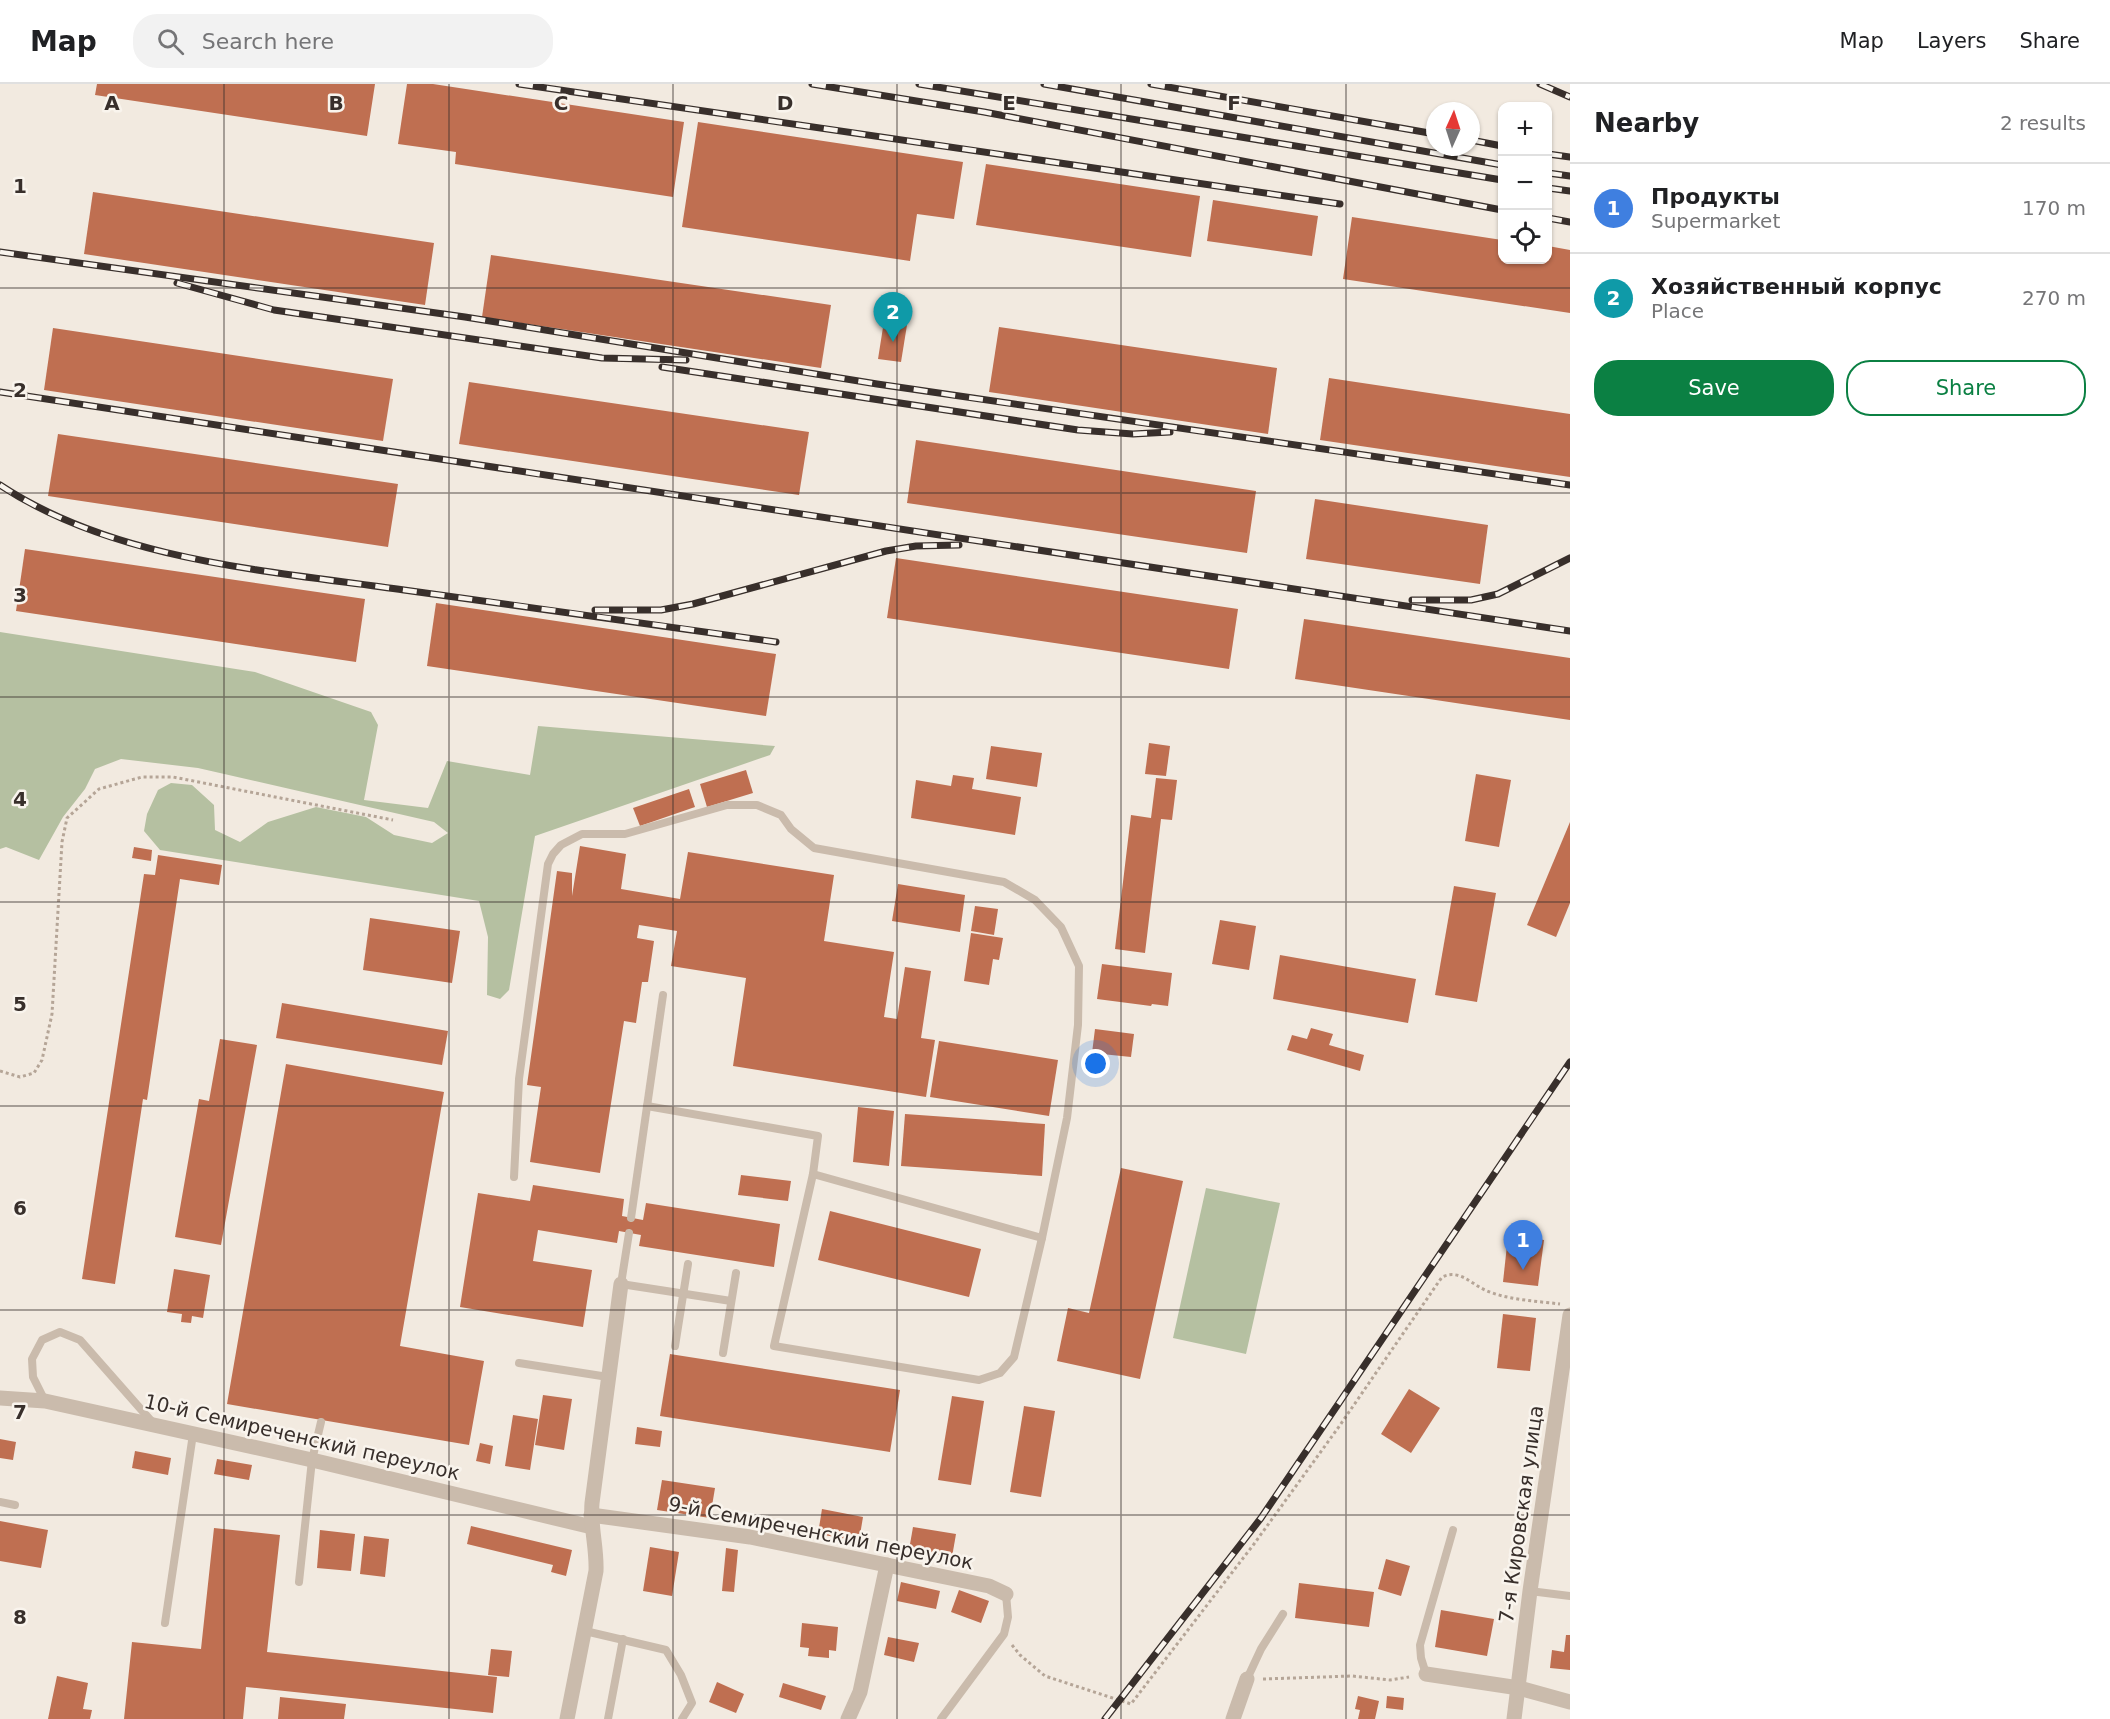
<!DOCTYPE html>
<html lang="en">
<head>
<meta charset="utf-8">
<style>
  body { margin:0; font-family:"DejaVu Sans",sans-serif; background:#f2f2f2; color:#202124 }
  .controls { position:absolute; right:18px; top:18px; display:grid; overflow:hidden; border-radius:12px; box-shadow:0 2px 4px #0004 }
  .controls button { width:54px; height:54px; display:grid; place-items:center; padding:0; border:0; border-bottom:2px solid #e0e0e0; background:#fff; color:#202124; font:30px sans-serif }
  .compass { position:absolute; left:1426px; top:18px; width:54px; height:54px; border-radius:50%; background:#fff; box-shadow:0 2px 4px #0004; rotate:3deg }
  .you { position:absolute; left:1096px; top:980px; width:21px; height:21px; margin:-15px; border:4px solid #fff; border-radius:50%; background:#1a73e8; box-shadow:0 0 0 9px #1a73e833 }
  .badge { display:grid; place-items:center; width:39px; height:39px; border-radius:50%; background:#0b8043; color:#fff; font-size:20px; font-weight:700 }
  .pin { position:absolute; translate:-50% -50px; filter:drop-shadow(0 2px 3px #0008) }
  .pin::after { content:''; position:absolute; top:32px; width:21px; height:18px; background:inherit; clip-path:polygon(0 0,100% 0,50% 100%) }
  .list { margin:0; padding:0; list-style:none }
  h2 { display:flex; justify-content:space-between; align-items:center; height:78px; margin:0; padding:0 24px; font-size:26px }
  h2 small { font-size:20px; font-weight:400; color:#757577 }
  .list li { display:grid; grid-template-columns:39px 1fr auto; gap:18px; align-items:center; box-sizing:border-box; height:90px; padding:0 24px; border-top:2px solid #e0e0e0 }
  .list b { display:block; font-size:22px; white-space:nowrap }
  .list p { margin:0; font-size:20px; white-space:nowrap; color:#757577 }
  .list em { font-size:20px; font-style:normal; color:#757577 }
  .actions { display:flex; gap:12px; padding:18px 24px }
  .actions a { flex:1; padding:14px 0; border:2px solid #0b8043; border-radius:24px; text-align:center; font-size:21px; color:#0b8043 }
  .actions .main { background:#0b8043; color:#fff }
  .icon { flex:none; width:33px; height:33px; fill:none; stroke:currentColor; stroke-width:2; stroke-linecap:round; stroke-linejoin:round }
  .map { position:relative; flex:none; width:1570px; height:1635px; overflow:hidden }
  header { display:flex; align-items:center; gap:36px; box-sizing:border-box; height:84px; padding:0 30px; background:#fff; border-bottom:2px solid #e0e0e0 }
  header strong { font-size:28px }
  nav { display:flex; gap:33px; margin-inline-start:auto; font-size:21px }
  .search { width:420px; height:54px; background:#f2f2f2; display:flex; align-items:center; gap:15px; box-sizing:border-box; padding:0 21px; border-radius:24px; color:#757577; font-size:22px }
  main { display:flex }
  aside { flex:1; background:#fff }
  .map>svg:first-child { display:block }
  .green { fill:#b5c0a1 }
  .building { fill:#bf6f51 }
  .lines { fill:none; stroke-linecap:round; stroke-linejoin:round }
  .path { stroke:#b5a597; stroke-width:3; stroke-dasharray:3 3; stroke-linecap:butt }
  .lane { stroke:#cabbac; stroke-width:8 }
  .street { stroke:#cabbac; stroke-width:15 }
  .rail-casing { stroke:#382f2b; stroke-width:7 }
  .rail { stroke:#f9f4ed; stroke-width:4.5; stroke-dasharray:14; stroke-linecap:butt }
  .grid { fill:none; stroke:#382f2b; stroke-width:1.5; stroke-opacity:0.55 }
  .labels { text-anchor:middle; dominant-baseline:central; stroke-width:5; stroke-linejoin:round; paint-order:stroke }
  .street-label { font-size:20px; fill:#382f2b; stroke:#f9f4ed }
  .grid-label { font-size:20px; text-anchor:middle; font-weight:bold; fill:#382f2b; stroke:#f9f4ed; stroke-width:5; stroke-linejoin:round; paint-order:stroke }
</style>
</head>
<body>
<header>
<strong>Map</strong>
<div class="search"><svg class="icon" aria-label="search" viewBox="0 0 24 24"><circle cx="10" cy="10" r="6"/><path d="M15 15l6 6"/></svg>Search here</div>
<nav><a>Map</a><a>Layers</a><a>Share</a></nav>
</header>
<main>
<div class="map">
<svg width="1570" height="1635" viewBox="0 0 1570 1635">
  <rect width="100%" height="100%" fill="#f2eae0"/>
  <g class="green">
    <path d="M 0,548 L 255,588 L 371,628 L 378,641 L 364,716 L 428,724 L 447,677 L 530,691 L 538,642 L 775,662 L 770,671 L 535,752 L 509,906 L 500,915 L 487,911 L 488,853 L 479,817 L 160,766 L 144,747 L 147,730 L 158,706 L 171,699 L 192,701 L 214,721 L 215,746 L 240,758 L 268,738 L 316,723 L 366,733 L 394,751 L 432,759 L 448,749 L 434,738 L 198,684 L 121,675 L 95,685 L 85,705 L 63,733 L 39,776 L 6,763 L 0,765 Z"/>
    <path d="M 1206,1104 L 1280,1119 L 1246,1270 L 1173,1254 Z"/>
  </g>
  <g class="building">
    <path d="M 97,0 L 375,0 L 367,52 L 95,11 Z"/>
    <path d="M 407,0 L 433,0 L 684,38 L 673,113 L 455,80 L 456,68 L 398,60 Z"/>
    <path d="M 698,38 L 963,78 L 954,135 L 917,130 L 910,177 L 682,143 Z"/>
    <path d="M 986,80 L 1200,112 L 1191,173 L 976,141 Z"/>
    <path d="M 93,108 L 434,159 L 425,221 L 84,170 Z"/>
    <path d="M 1213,116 L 1318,132 L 1312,172 L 1207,157 Z"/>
    <path d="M 1352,133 L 1502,156 L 1502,176 L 1548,176 L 1548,162 L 1570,166 L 1570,229 L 1343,195 Z"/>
    <path d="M 491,171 L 831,221 L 821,284 L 482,233 Z"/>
    <path d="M 884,237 L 907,241 L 901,278 L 878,275 Z"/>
    <path d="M 999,243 L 1277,284 L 1268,350 L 989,308 Z"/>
    <path d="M 53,244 L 393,295 L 383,357 L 44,306 Z"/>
    <path d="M 1329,294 L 1570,330 L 1570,393 L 1320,356 Z"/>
    <path d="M 469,298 L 809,348 L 799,411 L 459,360 Z"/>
    <path d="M 58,350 L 398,400 L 388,463 L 48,412 Z"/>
    <path d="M 916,356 L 1256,407 L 1247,469 L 907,419 Z"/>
    <path d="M 1315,415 L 1488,441 L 1480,500 L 1306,475 Z"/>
    <path d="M 25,465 L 365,515 L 356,578 L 16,527 Z"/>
    <path d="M 896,474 L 1238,525 L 1229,585 L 887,534 Z"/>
    <path d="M 436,519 L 776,570 L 766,632 L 427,582 Z"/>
    <path d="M 1304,535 L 1570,574 L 1570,636 L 1295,595 Z"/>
    <path d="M 1149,659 L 1170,662 L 1166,692 L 1145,690 Z"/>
    <path d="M 991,662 L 1042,669 L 1037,703 L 986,695 Z"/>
    <path d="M 746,686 L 753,709 L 707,723 L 700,700 Z"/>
    <path d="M 1476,690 L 1511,696 L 1499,763 L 1465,757 Z"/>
    <path d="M 953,691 L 974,694 L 972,705 L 1021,713 L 1015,751 L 911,734 L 916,696 L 951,702 Z"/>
    <path d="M 1156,694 L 1177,696 L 1172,736 L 1161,735 L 1145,869 L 1115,865 L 1131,731 L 1151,734 Z"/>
    <path d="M 689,705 L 695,723 L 640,742 L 633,724 Z"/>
    <path d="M 1570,738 L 1570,819 L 1556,853 L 1527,841 Z"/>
    <path d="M 580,762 L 626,770 L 621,805 L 680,815 L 688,768 L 834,791 L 824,857 L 894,868 L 884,933 L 897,935 L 905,883 L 931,887 L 921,954 L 935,956 L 926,1013 L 733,982 L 746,894 L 671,882 L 677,847 L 639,841 L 637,854 L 654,857 L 648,898 L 642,898 L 636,939 L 624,937 L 600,1089 L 530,1078 L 541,1003 L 527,1001 L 557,787 L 572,789 L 572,812 Z"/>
    <path d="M 134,763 L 152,766 L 151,777 L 132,774 Z"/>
    <path d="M 158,771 L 222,781 L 219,801 L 180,795 L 147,1016 L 143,1015 L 115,1200 L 82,1195 L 144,790 L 155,791 Z"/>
    <path d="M 898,800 L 965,811 L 960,848 L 892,837 Z"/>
    <path d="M 1454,802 L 1496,809 L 1477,918 L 1435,911 Z"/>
    <path d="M 975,822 L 998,825 L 994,851 L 971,847 Z"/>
    <path d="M 370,834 L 460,847 L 452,899 L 363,886 Z"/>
    <path d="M 1220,836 L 1256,842 L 1249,886 L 1212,880 Z"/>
    <path d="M 971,849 L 1003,854 L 999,876 L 993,875 L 989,901 L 964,897 Z"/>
    <path d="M 1280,871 L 1416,895 L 1408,939 L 1273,915 Z"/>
    <path d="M 1102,880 L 1172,889 L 1168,922 L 1152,920 L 1151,922 L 1097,915 Z"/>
    <path d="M 282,919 L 448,947 L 442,981 L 276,954 Z"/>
    <path d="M 1311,944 L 1333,950 L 1329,961 L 1364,971 L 1360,987 L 1287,966 L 1292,951 L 1307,955 Z"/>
    <path d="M 1095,945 L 1134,950 L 1131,973 L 1092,969 Z"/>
    <path d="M 220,955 L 257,961 L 221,1161 L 175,1153 L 199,1015 L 209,1017 Z"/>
    <path d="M 939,957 L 1058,976 L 1049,1032 L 930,1013 Z"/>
    <path d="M 286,980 L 444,1008 L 400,1262 L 484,1277 L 469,1361 L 227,1320 Z"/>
    <path d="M 858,1023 L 894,1027 L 889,1082 L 853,1078 Z"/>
    <path d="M 905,1030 L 1045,1040 L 1042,1092 L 901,1082 Z"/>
    <path d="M 1121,1084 L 1183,1097 L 1140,1295 L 1057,1277 L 1068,1224 L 1089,1229 Z"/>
    <path d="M 741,1091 L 791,1097 L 788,1117 L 738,1111 Z"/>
    <path d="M 533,1101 L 624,1115 L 622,1132 L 643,1136 L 646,1119 L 780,1140 L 774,1183 L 639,1162 L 641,1151 L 619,1147 L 617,1159 L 538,1146 L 533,1177 L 592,1186 L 583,1243 L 460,1223 L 478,1109 L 530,1117 Z"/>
    <path d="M 830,1127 L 981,1165 L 969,1213 L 818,1176 Z"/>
    <path d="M 1508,1152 L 1544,1156 L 1538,1202 L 1503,1198 Z"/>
    <path d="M 174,1185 L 210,1191 L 203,1234 L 192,1232 L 191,1239 L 181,1238 L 182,1230 L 167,1228 Z"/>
    <path d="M 1503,1230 L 1536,1234 L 1530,1287 L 1497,1284 Z"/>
    <path d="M 670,1270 L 900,1306 L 890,1368 L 660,1332 Z"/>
    <path d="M 1409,1305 L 1440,1324 L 1411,1369 L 1381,1350 Z"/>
    <path d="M 543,1311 L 572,1315 L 564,1366 L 535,1361 Z"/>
    <path d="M 952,1312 L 984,1317 L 971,1401 L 938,1396 Z"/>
    <path d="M 1024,1322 L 1055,1327 L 1041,1413 L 1010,1408 Z"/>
    <path d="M 513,1331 L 538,1335 L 530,1386 L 505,1382 Z"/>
    <path d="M 637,1343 L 662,1347 L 660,1363 L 635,1360 Z"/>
    <path d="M 0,1355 L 16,1358 L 13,1376 L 0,1374 Z"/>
    <path d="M 480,1359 L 493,1362 L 490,1380 L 476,1377 Z"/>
    <path d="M 135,1367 L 171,1374 L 168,1391 L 132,1384 Z"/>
    <path d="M 217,1375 L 252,1381 L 249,1396 L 214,1390 Z"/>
    <path d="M 662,1396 L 715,1404 L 710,1434 L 657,1426 Z"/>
    <path d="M 822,1425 L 863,1433 L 859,1457 L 818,1450 Z"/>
    <path d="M 0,1437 L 48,1446 L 41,1484 L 0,1477 Z"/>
    <path d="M 471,1442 L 572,1466 L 566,1492 L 551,1488 L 553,1481 L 467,1460 Z"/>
    <path d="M 913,1443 L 956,1450 L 952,1473 L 909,1466 Z"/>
    <path d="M 214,1444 L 280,1451 L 267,1568 L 497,1593 L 493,1629 L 246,1603 L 243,1635 L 124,1635 L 132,1558 L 201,1565 Z"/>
    <path d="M 320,1446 L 355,1450 L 351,1487 L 317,1484 Z"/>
    <path d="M 364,1452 L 389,1455 L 385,1493 L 360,1490 Z"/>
    <path d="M 650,1463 L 679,1468 L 672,1512 L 643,1507 Z"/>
    <path d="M 726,1464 L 738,1466 L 734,1508 L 722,1507 Z"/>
    <path d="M 1386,1475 L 1410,1482 L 1401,1512 L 1378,1505 Z"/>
    <path d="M 901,1498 L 940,1507 L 936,1525 L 897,1517 Z"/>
    <path d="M 1299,1499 L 1374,1508 L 1369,1543 L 1295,1534 Z"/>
    <path d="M 959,1506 L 989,1517 L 981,1539 L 951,1528 Z"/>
    <path d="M 1441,1526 L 1494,1535 L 1487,1572 L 1435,1563 Z"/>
    <path d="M 802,1539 L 838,1543 L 836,1567 L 829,1566 L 829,1574 L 808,1572 L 809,1564 L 800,1563 Z"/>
    <path d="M 1566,1551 L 1570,1551 L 1570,1586 L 1550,1584 L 1552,1566 L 1564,1568 Z"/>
    <path d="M 888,1553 L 919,1559 L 914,1578 L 884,1571 Z"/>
    <path d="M 491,1565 L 512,1567 L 509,1593 L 488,1591 Z"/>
    <path d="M 57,1592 L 88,1599 L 83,1625 L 92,1626 L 90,1635 L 48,1635 Z"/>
    <path d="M 717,1598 L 744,1610 L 736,1629 L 709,1618 Z"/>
    <path d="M 783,1599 L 826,1612 L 821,1626 L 779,1613 Z"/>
    <path d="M 1358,1612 L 1379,1617 L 1375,1635 L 1358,1635 L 1360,1626 L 1355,1625 Z"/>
    <path d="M 1387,1612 L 1404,1614 L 1403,1626 L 1386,1624 Z"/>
    <path d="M 280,1613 L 346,1620 L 344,1635 L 278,1635 Z"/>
  </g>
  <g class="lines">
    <g class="path">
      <path d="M 0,987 L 20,993 L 34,989 L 42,976 L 52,930 L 62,758 L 67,734 L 99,705 L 142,693 L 173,693 L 393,736"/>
      <path d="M 1012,1561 L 1020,1571 L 1045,1592 L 1131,1620 L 1254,1460 L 1338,1344 L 1442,1193 C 1459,1185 1470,1199 1485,1206 C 1507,1216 1536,1217 1560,1220"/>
      <path d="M 1263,1595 L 1352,1592 L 1390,1596 L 1409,1593"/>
    </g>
    <g class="lane">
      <path d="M 813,1090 L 1042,1154"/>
      <path d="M 514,1093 L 519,995 L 548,780 L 553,770 L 561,761 L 582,750 L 625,750 L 727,721 L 757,721 L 781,731 L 791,745 L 814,764 L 1004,798 L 1035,816 L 1061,843 L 1079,882 L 1078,941 L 1067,1034 L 1042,1154 L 1014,1273 L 1000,1289 L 979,1296 L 774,1262 L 813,1090 L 818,1052 L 647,1022"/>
      <path d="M 631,1134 L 663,911"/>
      <path d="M 629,1149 L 621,1200 L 731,1217"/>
      <path d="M 675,1262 L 688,1180"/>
      <path d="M 723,1269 L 736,1189"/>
      <path d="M 519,1279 L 608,1293"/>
      <path d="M 45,1317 L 33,1293 L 32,1275 L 42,1256 L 60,1248 L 80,1256 L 153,1339"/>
      <path d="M 0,1418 L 15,1421"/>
      <path d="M 299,1498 L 312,1376 L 321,1338"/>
      <path d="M 1530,1507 L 1570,1512"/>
      <path d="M 165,1539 L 193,1350"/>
      <path d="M 585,1547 L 666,1566 L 681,1591 L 692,1619 L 682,1635"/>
      <path d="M 1426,1590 L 1421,1574 L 1420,1561 L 1453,1446"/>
      <path d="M 1247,1595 L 1261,1565 L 1283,1530"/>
      <path d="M 608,1635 L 623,1555"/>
      <path d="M 941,1635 L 1004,1550 L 1008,1533 L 1006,1510"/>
    </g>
    <g class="street">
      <path d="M 0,1314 L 45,1317 L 312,1376 L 592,1443"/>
      <path d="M 591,1431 L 750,1453 L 989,1502 L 1006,1510"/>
      <path d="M 1426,1590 L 1519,1604 L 1570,1618"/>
      <path d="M 567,1635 L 596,1487 C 597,1464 590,1442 592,1419 L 621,1200"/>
      <path d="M 848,1635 L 860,1608 L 887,1481"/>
      <path d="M 1233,1635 L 1247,1595"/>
      <path d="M 1514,1635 L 1530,1507 L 1570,1231"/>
    </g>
    <defs>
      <g id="rail">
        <path d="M 519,0 L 1340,120"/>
        <path d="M 812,0 L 984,28 L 1502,126"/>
        <path d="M 919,0 L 1502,96"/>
        <path d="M 1044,0 L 1502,81"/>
        <path d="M 1151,0 L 1435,50"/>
        <path d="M 1540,0 L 1570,13"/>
        <path d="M 1471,56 L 1502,62"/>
        <path d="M 1548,70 L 1570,73"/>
        <path d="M 1548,89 L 1570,92"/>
        <path d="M 1548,104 L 1570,107"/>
        <path d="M 1548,134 L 1570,138"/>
        <path d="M 0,168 L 465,233 L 877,300 L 1570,401"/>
        <path d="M 177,199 L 274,226 L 602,274 L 686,276"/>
        <path d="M 662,283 L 1078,346 L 1133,350 L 1170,348"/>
        <path d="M 0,308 L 1570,547"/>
        <path d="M 0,401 C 115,477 270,487 404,506 C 528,523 652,540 776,558"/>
        <path d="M 1412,516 L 1471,516 L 1498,510 L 1570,474"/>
        <path d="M 595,526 L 661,526 L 693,520 L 886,467 L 916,462 L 959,461"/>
        <path d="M 1105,1635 L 1261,1434 L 1570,978"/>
      </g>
    </defs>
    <use href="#rail" class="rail-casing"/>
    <use href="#rail" class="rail"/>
  </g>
  <path class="grid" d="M 224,0 L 224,1635M 449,0 L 449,1635M 673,0 L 673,1635M 897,0 L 897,1635M 1121,0 L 1121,1635M 1346,0 L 1346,1635M 0,204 L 1570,204M 0,409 L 1570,409M 0,613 L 1570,613M 0,818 L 1570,818M 0,1022 L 1570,1022M 0,1226 L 1570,1226M 0,1431 L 1570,1431"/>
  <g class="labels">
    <g class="street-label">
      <text transform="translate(302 1353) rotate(13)">10-й Семиреченский переулок</text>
      <text transform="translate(1521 1430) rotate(-82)">7-я Кировская улица</text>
      <text transform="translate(821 1449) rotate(11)">9-й Семиреченский переулок</text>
    </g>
  </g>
  <g class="grid-label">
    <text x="112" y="26">A</text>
    <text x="336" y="26">B</text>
    <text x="561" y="26">C</text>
    <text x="785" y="26">D</text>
    <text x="1009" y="26">E</text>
    <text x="1234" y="26">F</text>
    <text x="20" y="109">1</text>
    <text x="20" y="313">2</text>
    <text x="20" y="518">3</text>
    <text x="20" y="722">4</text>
    <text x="20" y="927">5</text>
    <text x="20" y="1131">6</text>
    <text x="20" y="1335">7</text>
    <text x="20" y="1540">8</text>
  </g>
</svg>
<div class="controls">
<button>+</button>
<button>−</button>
<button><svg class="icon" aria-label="locate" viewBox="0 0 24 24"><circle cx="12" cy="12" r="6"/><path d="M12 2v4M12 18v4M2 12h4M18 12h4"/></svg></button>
</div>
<svg class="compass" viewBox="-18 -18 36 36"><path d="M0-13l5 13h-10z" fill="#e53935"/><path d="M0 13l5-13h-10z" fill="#757577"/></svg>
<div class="you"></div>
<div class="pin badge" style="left:1523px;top:1186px;background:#3f7fe0">1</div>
<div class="pin badge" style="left:893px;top:258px;background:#0f9aa8">2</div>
</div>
<aside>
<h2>Nearby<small>2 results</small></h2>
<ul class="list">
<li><span class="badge" style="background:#3f7fe0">1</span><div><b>Продукты</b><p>Supermarket</p></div><em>170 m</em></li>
<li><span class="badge" style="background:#0f9aa8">2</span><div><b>Хозяйственный корпус</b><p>Place</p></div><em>270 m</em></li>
</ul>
<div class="actions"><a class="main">Save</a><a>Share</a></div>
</aside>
</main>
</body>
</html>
